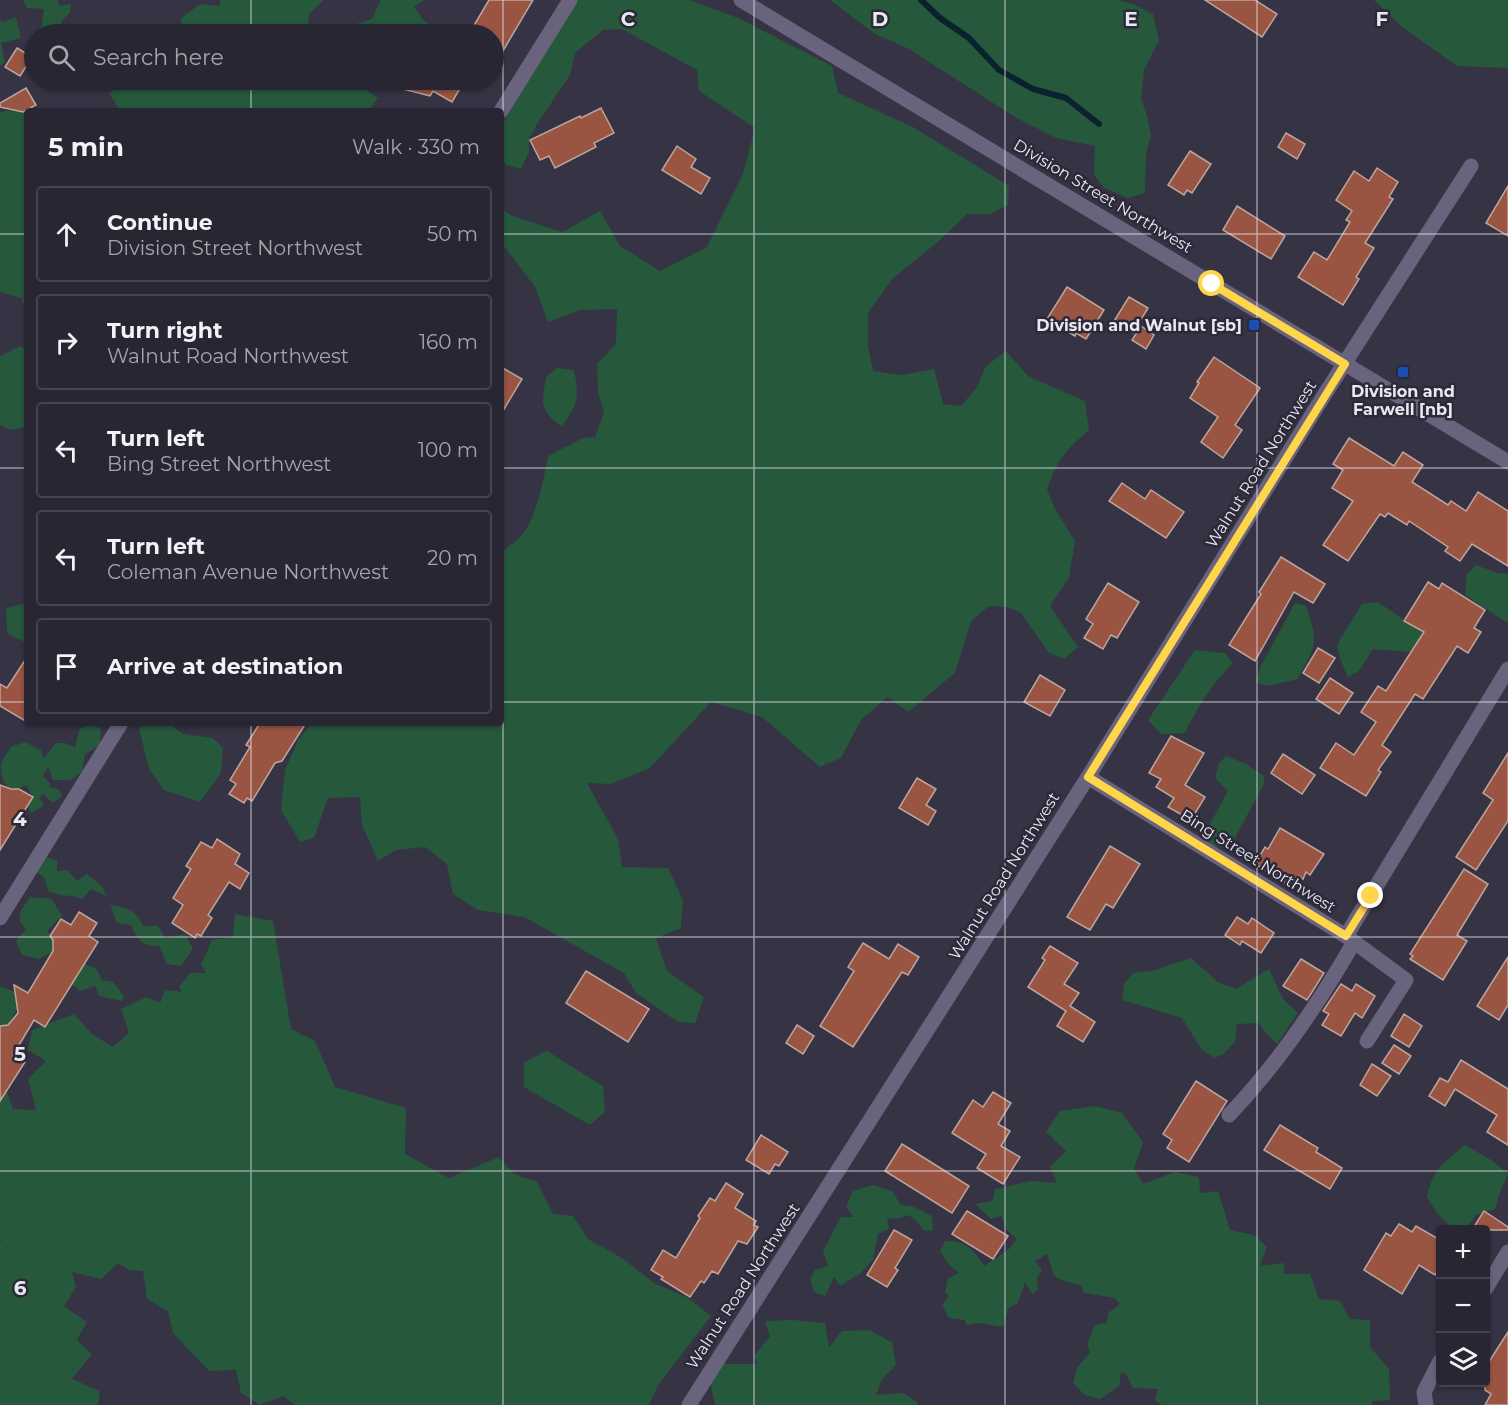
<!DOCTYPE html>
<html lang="en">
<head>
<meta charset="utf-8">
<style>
  body { margin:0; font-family:Montserrat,sans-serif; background:#302e3b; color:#f1f3f6 }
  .controls { position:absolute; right:18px; bottom:18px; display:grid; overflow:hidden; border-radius:6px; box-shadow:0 2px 4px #0004 }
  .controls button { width:54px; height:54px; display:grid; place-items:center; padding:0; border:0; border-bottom:2px solid #44434e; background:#282633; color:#f1f3f6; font:30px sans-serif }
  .stop { position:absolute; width:18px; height:18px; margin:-14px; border:4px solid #ffd54a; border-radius:50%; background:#fff }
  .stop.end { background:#ffd54a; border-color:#fff; box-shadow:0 2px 6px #0008 }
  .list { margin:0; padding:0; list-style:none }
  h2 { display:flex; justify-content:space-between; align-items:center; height:78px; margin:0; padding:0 24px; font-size:26px }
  h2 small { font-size:20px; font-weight:400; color:#a5a5ac }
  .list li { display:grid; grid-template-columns:39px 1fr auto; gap:18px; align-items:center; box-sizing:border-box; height:96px; margin:0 12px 12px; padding:0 12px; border:2px solid #44434e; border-radius:6px }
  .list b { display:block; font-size:22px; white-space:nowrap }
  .list p { margin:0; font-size:20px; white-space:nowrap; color:#a5a5ac }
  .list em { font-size:20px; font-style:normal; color:#a5a5ac }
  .icon { flex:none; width:33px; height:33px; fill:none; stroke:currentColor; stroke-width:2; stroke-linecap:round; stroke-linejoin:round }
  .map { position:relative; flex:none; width:1508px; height:1405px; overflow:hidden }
  .search { position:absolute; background:#282633; box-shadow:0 2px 4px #0004; left:24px; top:24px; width:480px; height:66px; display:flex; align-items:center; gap:15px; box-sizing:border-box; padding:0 21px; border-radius:33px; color:#a5a5ac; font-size:22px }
  .panel { position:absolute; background:#282633; box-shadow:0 2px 4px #0004; left:24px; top:108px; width:480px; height:618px; border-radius:6px }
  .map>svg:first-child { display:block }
  .green { fill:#26583c }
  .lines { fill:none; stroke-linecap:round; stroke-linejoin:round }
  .stream { stroke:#0a222e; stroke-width:6 }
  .building { fill:#995541; stroke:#bda59e; stroke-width:1.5 }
  .minor { stroke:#6a637e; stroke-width:15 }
  .route { stroke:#ffd54a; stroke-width:8 }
  .grid { fill:none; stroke:#eae8f3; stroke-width:1.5; stroke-opacity:0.55 }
  .transit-dot { fill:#1a4fb4; stroke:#2c2939; stroke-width:2 }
  .labels { text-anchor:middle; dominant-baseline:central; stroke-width:5; stroke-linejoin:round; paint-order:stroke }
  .street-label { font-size:16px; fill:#eae8f3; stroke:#2c2939 }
  .poi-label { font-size:16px; font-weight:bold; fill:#eae8f3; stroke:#2c2939; text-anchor:end }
  .grid-label { font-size:20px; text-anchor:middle; font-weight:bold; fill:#eae8f3; stroke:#2c2939; stroke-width:5; stroke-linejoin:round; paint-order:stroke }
</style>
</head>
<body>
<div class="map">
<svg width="1508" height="1405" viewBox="0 0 1508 1405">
  <rect width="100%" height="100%" fill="#363344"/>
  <g class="green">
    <path d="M 23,0 L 57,0 L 60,6 L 71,4 L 70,13 L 63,19 L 57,32 L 41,30 L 44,9 L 27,8 Z"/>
    <path d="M 220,0 L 324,0 L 309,14 L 308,34 L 180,34 L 181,18 L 200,4 L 220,6 Z"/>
    <path d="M 381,0 L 424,0 L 414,7 L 423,20 L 444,34 L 342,34 L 347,27 L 372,19 Z"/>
    <path d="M 577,0 L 690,0 L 738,18 L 832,66 L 838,93 L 913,127 L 1009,186 L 1008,205 L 991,214 L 967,214 L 939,241 L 892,279 L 868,313 L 868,346 L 873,371 L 901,375 L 934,369 L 943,404 L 961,406 L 977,387 L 986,366 L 1006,351 L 1028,376 L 1085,401 L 1089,430 C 1065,451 1058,459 1047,489 L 1054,507 L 1075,541 L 1069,578 L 1050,606 L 1078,647 L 1064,659 L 1049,653 L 1021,613 L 1008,607 L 989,606 L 971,621 L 955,673 L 908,712 L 887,697 L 861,720 L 841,758 L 820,767 L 762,717 L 711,702 L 650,768 L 611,784 L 587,783 L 618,839 L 622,867 L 668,868 L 683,900 L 681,928 L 656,938 L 667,971 L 704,997 L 695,1023 L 678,1022 L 636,993 L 624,973 L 524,917 L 478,910 L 453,894 L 447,864 L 425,847 L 396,850 L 378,861 L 362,825 L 360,797 L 328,798 L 314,838 L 300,842 L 281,810 L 285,770 L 298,740 L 312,723 L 501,723 L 501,555 C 506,546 514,544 521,536 C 536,520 544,478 548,456 L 583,438 L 595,437 L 604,413 L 598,392 L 597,364 L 616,344 L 617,309 L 581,310 L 548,322 L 535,287 L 501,242 L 501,208 L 512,216 L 562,232 L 600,211 L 620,246 L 660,271 L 707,247 L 743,174 L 755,128 L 699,91 L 697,70 L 622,29 L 603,30 L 575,53 L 570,75 L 537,124 L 529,139 L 529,152 L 521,169 L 506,165 L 501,157 L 503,122 Z"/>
    <path d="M 830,0 L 1119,0 L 1133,4 L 1153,14 L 1159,40 L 1144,70 L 1141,99 L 1147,115 L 1151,135 L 1146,153 L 1145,193 L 1128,198 L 1104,188 L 1094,174 L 1095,146 L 1056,138 L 1015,117 L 909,49 L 875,34 Z"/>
    <path d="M 1374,0 L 1508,0 L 1508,68 L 1457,66 L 1402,27 Z"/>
    <path d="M 16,17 L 21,38 L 1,43 L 5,63 L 0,65 L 0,20 L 2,22 Z"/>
    <path d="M 130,80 L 363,80 L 360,85 L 378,98 L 369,111 L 120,111 L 109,93 Z"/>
    <path d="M 12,110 L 27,112 L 27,313 L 21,298 L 0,292 L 0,112 Z"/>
    <path d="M 21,346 L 27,350 L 27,427 L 9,430 L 0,425 L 0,356 Z"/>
    <path d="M 557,368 L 574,370 C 579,398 579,402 562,427 C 538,408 542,405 546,377 Z"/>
    <path d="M 1476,565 L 1497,573 L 1508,574 L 1508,621 L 1506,622 L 1465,595 L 1467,574 Z"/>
    <path d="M 1378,602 L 1427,636 L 1421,653 L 1373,649 L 1359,671 L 1348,677 L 1340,659 L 1337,645 L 1362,604 Z"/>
    <path d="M 27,603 L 27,643 L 26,643 L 7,633 L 6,608 Z"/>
    <path d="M 1295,603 L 1306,606 C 1319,644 1316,644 1298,679 L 1268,686 L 1255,682 L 1262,664 Z"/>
    <path d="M 1195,650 L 1225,653 L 1233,663 C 1212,684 1198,706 1185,733 L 1161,734 L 1148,720 Z"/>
    <path d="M 89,723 L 101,729 L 100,745 L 85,754 L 82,772 L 70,780 L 53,780 L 48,766 L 43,776 L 50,783 L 49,787 L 59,789 L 62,796 L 53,803 L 43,794 L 40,797 L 44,806 L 30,813 L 28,805 L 33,797 L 26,785 C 8,795 0,783 1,763 C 4,758 8,752 11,747 L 25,742 L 41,750 L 44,758 L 56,743 L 65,743 L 75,748 L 79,730 Z"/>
    <path d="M 144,723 L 169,723 L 183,734 L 213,738 L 223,748 L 221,773 L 200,802 L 164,790 L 149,769 L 139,728 Z"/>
    <path d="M 1226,756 L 1246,764 L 1264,776 L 1264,784 L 1230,847 L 1211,846 L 1204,835 L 1228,791 L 1215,778 L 1219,763 Z"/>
    <path d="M 44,857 L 57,860 L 57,871 L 67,870 L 77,881 L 87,874 L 101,885 L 107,896 L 91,889 L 82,899 C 71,894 59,897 48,891 L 44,877 L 35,871 Z"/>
    <path d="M 30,897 L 52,899 L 62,916 L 47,931 L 53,940 L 52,952 L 39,959 L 22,955 L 16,941 L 26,929 L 20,922 L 20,912 Z"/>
    <path d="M 110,905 C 126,907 137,910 143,926 L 158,926 L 165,938 L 185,934 L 193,949 L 181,966 L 167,964 L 159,946 C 141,946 138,940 131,925 L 117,923 Z"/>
    <path d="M 235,914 L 273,921 L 291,1029 L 315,1041 L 335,1087 L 406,1108 L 405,1154 L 449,1178 L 499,1157 L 514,1174 L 537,1182 L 553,1214 L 573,1216 L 588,1239 L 622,1258 L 654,1283 L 688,1298 L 711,1316 L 658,1385 L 649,1405 L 295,1405 L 283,1396 L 260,1405 L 241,1393 L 236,1370 L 209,1371 L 173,1333 L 168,1311 L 147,1299 L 143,1271 L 129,1270 L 118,1263 L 101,1279 L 72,1272 L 76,1287 L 64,1306 L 87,1322 L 77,1340 L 92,1354 L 72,1379 L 100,1391 L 98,1405 L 0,1405 L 0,1242 L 2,1242 L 0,1240 L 0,1086 L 5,1086 L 13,1109 L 36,1110 L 28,1079 L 46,1061 L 28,1050 L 32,1030 L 74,1014 L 92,1034 L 113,1047 L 129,1033 L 121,1009 L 146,997 L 160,1003 L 165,990 L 182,992 L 179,987 L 190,973 L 206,973 L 201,965 L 212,940 L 233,937 Z"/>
    <path d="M 1191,958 L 1218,982 L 1236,989 L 1269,969 L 1283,999 L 1298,1013 L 1277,1044 L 1266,1033 L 1259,1023 L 1237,1024 L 1235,1042 L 1223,1054 L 1215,1058 L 1202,1050 L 1182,1018 L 1122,1000 L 1124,984 L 1133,973 L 1152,971 Z"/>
    <path d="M 79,961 L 96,969 L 102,980 L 113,982 L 124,996 L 122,1001 L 99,996 L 95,986 L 80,991 L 71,984 Z"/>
    <path d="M 0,986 L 15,992 L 17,1009 L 8,1025 L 0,1026 Z"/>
    <path d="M 547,1051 L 603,1086 L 605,1112 L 590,1125 L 524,1087 L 524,1062 Z"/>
    <path d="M 1095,1106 L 1122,1113 L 1143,1142 L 1134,1169 L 1143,1184 L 1175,1172 L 1199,1177 L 1200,1193 L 1218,1191 L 1230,1230 L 1254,1235 L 1267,1247 L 1260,1266 L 1284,1263 L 1284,1274 L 1310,1274 L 1319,1299 L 1340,1301 L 1350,1319 L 1370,1320 L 1370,1347 L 1389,1369 L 1390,1400 L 1372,1401 L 1372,1405 L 1162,1405 L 1155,1400 L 1158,1389 L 1133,1388 L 1126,1374 L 1121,1373 L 1119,1386 L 1100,1399 L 1085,1395 L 1073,1383 L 1077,1368 L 1090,1352 L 1087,1344 L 1095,1325 L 1107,1323 L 1108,1313 L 1120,1304 L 1115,1298 L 1084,1293 L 1081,1285 L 1064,1281 L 1054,1276 L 1047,1254 L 1035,1261 L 1042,1270 L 1037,1278 L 1038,1290 L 1032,1294 L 1025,1282 L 1018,1303 L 1008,1308 L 1003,1327 L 979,1323 L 966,1325 L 965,1320 L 949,1318 L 942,1305 L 949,1295 L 945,1293 L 948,1278 L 959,1273 L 948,1264 L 940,1251 L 945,1241 C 967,1241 973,1249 984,1266 L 1008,1250 L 1017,1239 L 1007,1230 L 1001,1216 L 991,1219 L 975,1204 L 993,1201 L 995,1189 L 1031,1181 L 1057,1183 L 1050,1167 L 1066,1151 L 1046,1132 L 1060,1111 Z"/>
    <path d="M 1465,1145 L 1493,1161 L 1508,1174 L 1500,1192 L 1495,1209 L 1476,1215 L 1466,1229 C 1445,1229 1437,1213 1427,1197 C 1432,1170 1445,1161 1465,1145 Z"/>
    <path d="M 873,1185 L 892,1191 L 901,1205 L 912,1206 L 932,1216 L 933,1230 L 924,1231 L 917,1221 L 908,1215 L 896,1219 L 887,1218 L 889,1229 L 878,1234 L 873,1260 L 861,1273 L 840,1286 L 834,1277 L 825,1296 L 814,1292 L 810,1279 L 815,1270 L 828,1266 L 823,1251 L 841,1217 L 854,1217 L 846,1207 L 853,1191 Z"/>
    <path d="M 793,1320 L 825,1323 L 829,1347 L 842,1331 L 869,1330 L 892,1342 L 896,1365 L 882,1379 L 876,1395 L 903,1393 L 917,1402 L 917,1405 L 715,1405 L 711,1385 L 721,1364 L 758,1364 L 754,1356 L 770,1336 L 765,1321 Z"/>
  </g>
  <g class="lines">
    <path class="stream" d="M 921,0 L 940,18 L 969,38 L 999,70 L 1033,89 L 1066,98 L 1099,124"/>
  </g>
  <g class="building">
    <path d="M 489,0 L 533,0 L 494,66 L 494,34 L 486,34 L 473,27 Z"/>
    <path d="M 1205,0 L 1255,0 L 1277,14 L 1262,37 Z"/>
    <path d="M 17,48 L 32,57 L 20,76 L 5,67 Z"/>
    <path d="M 388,80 L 465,80 L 452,102 L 433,91 L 430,96 L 387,85 Z"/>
    <path d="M 26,88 L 36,105 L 23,112 L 0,107 L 0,103 Z"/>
    <path d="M 601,108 L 614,133 L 594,143 L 596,147 L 555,168 L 549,156 L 540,160 L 530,140 L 580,116 L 581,118 Z"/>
    <path d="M 1286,133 L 1305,144 L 1297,159 L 1278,147 Z"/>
    <path d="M 677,146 L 696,159 L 691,167 L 710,178 L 701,194 L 662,170 Z"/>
    <path d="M 1190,151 L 1211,164 L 1192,193 L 1187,190 L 1184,195 L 1168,185 Z"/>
    <path d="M 1377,168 L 1398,182 L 1389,197 L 1393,199 L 1365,243 L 1374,248 L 1356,277 L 1359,279 L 1343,305 L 1298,277 L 1314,252 L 1327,260 L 1350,222 L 1346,220 L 1352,211 L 1336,200 L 1354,171 L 1369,181 Z"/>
    <path d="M 1508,186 L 1508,236 L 1486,223 Z"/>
    <path d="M 1237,206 L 1285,236 L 1271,259 L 1223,230 Z"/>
    <path d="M 1067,287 L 1104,310 L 1086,339 L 1076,333 L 1075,336 L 1047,319 Z"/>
    <path d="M 1129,297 L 1148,308 L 1133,333 L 1114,321 Z"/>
    <path d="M 1141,326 L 1154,335 L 1146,349 L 1132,340 Z"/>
    <path d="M 1214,357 L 1260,388 L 1235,425 L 1242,430 L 1223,458 L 1201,442 L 1218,417 L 1190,398 L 1199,383 L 1197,382 Z"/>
    <path d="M 501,367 L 522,379 L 501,414 Z"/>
    <path d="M 1349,438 L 1394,466 L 1403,452 L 1423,465 L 1412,482 L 1448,505 L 1451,501 L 1466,511 L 1478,492 L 1508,511 L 1508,566 L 1472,544 L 1460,561 L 1445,551 L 1448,547 L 1409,521 L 1407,525 L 1388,513 L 1385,517 L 1380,514 L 1348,561 L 1323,545 L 1353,501 L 1332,488 L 1343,470 L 1333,464 Z"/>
    <path d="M 1122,483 L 1145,499 L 1151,490 L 1184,512 L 1166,538 L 1109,501 Z"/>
    <path d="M 1281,557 L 1325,584 L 1313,603 L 1294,592 L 1255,661 L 1229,645 L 1261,594 L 1259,592 Z"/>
    <path d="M 1428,582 L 1439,589 L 1442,583 L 1485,610 L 1474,628 L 1481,632 L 1468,653 L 1457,646 L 1423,699 L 1415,694 L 1382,745 L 1391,752 L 1378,770 L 1381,772 L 1366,796 L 1320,768 L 1336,743 L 1354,755 L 1376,722 L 1361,712 L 1378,686 L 1386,691 L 1424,632 L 1404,621 Z"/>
    <path d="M 1108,583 L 1139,602 L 1117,638 L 1111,635 L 1103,649 L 1084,638 L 1093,624 L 1086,619 Z"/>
    <path d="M 1318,648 L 1335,658 L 1319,683 L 1303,673 Z"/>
    <path d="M 27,657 L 27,722 L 0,706 L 0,684 L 7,688 Z"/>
    <path d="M 1040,675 L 1065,690 L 1050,716 L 1024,702 Z"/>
    <path d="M 1330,678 L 1353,693 L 1339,714 L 1316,699 Z"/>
    <path d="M 260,723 L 306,723 L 282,761 L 275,763 L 252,801 L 247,798 L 244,803 L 229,794 L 236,784 L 230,780 L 250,747 L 246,745 Z"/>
    <path d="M 1171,736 L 1204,753 L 1185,785 L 1205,797 L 1191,820 L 1168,807 L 1174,798 L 1156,787 L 1161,779 L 1149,773 Z"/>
    <path d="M 1508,753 L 1508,821 L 1476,870 L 1456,857 L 1493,800 L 1483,793 Z"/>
    <path d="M 1283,754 L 1315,775 L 1302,794 L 1271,773 Z"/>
    <path d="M 917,778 L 936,789 L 926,805 L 936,811 L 928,825 L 899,808 Z"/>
    <path d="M 0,785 L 11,789 L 19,789 L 33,797 L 0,850 Z"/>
    <path d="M 1280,828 L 1324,854 L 1310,875 L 1306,872 L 1303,879 L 1299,876 L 1292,887 L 1255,864 L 1265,847 L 1268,849 Z"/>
    <path d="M 217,839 L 240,854 L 235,864 L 249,873 L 240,889 L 229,882 L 208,915 L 212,918 L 201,936 L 197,934 L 195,938 L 172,923 L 183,905 L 173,898 L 191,869 L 186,866 L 201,842 L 212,848 Z"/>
    <path d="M 1110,846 L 1140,864 L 1113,908 L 1106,904 L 1090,930 L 1067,917 Z"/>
    <path d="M 1464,869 L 1488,884 L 1457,935 L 1467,941 L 1443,980 L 1410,959 L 1413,956 L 1410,954 Z"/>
    <path d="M 79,912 L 97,923 L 89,936 L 98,942 L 45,1027 L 34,1020 L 13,1055 L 25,1062 L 0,1101 L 0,1026 L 8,1025 L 18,1013 L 14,985 L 28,993 L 53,951 L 53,940 L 50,936 L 61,919 L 71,925 Z"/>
    <path d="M 1237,917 L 1248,924 L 1252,918 L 1274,933 L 1261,953 L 1242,941 L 1240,945 L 1225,935 Z"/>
    <path d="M 863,943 L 889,959 L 898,944 L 919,957 L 908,975 L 902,972 L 853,1047 L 820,1026 L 854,971 L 848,967 Z"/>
    <path d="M 1050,946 L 1078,963 L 1064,984 L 1079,993 L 1070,1006 L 1095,1022 L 1083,1042 L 1057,1026 L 1066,1011 L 1028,987 L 1045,960 L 1042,958 Z"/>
    <path d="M 1508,957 L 1508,1005 L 1499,1020 L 1477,1006 Z"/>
    <path d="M 1301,959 L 1324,973 L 1307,1000 L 1283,986 Z"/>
    <path d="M 586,971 L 649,1009 L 628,1042 L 566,1003 Z"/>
    <path d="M 1341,984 L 1352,991 L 1356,984 L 1375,996 L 1362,1018 L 1355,1013 L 1341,1036 L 1322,1025 L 1329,1014 L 1323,1011 Z"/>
    <path d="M 1404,1014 L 1422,1026 L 1409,1047 L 1391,1036 Z"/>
    <path d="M 797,1025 L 814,1036 L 803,1054 L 786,1043 Z"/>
    <path d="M 1394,1045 L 1411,1056 L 1399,1074 L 1382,1063 Z"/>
    <path d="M 1461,1060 L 1508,1089 L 1508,1145 L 1487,1132 L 1497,1115 L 1455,1089 L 1445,1106 L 1429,1096 L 1440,1078 L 1448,1082 Z"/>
    <path d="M 1372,1064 L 1391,1076 L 1377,1096 L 1360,1085 Z"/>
    <path d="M 1196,1081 L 1227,1101 L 1189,1162 L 1167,1148 L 1172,1140 L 1163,1134 Z"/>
    <path d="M 993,1092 L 1011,1103 L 998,1124 L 1010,1131 L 1001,1146 L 1020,1157 L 1003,1184 L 977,1168 L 986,1154 L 952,1133 L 973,1100 L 983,1107 Z"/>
    <path d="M 1280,1125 L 1318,1148 L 1316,1152 L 1342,1168 L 1330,1189 L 1264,1150 Z"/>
    <path d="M 761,1135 L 788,1152 L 779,1166 L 775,1164 L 769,1174 L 746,1160 Z"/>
    <path d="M 902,1144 L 969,1186 L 952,1213 L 885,1171 Z"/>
    <path d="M 726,1183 L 743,1194 L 735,1208 L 756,1221 L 754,1225 L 758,1227 L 747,1244 L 738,1241 L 718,1274 L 712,1271 L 704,1283 L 701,1281 L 690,1297 L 661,1279 L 663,1277 L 651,1270 L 663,1250 L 676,1258 L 700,1218 L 698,1216 L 710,1198 L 715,1201 Z"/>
    <path d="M 967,1211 L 1008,1236 L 993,1259 L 952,1234 Z"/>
    <path d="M 1484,1211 L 1508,1227 L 1508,1230 L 1472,1230 Z"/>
    <path d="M 1399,1224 L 1412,1232 L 1416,1226 L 1440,1240 L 1440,1266 L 1435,1275 L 1419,1265 L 1402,1294 L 1364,1270 L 1386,1233 L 1391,1236 Z"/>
    <path d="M 894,1230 L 912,1240 L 895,1268 L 898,1270 L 887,1287 L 867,1275 Z"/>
    <path d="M 1508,1332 L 1508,1405 L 1485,1405 L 1491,1394 L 1485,1390 L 1485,1368 Z"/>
  </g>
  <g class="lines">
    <g class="minor">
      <path d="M 741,0 L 1508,462"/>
      <path d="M 501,111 L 570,0"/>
      <path d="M 1088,777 L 1346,936 L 1406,980 L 1367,1041"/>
      <path d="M 0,918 L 121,723"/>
      <path d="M 1346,936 L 1508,669"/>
      <path d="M 1229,1115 C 1278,1064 1319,1003 1354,942"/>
      <path d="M 1486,1288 L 1508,1252"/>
      <path d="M 689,1405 L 1088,777 L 1323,397 L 1471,166"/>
      <path d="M 1426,1405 L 1424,1392 L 1440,1361"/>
    </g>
  </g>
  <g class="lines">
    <path class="route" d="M 1212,284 L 1345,364 L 1088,777 L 1346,936 L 1371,896"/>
  </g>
  <path class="grid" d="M 251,0 L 251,34M 503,0 L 503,1405M 754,0 L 754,1405M 1005,0 L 1005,1405M 1257,0 L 1257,1405M 251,80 L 251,111M 0,234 L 27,234M 501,234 L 1508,234M 0,468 L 27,468M 501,468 L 1508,468M 0,702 L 27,702M 501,702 L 1508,702M 251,723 L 251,1405M 0,937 L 1508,937M 0,1171 L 1508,1171"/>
  <g class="transit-dot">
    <rect x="1248" y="319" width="12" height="12" rx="3"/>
    <rect x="1397" y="366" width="12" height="12" rx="3"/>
  </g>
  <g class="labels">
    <g class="street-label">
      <text transform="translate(1103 196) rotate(31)">Division Street Northwest</text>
      <text transform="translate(1261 464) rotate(-58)">Walnut Road Northwest</text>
      <text transform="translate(1258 861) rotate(32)">Bing Street Northwest</text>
      <text transform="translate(1004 876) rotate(-58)">Walnut Road Northwest</text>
      <text transform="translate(743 1286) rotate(-57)">Walnut Road Northwest</text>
    </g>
    <g class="poi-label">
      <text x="1242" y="325">Division and Walnut [sb]</text>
      <text x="1403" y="391" text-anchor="middle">Division and<tspan x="1403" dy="18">Farwell [nb]</tspan></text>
    </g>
  </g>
  <g class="grid-label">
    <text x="628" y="26">C</text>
    <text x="880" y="26">D</text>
    <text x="1131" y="26">E</text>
    <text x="1382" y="26">F</text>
    <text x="20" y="826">4</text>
    <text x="20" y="1061">5</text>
    <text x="20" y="1295">6</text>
  </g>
</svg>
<div class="controls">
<button>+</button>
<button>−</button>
<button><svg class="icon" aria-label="layers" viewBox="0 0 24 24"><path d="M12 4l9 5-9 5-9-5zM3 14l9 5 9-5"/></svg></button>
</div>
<div class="stop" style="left:1212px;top:284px"></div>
<div class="stop end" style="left:1371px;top:896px"></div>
<div class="search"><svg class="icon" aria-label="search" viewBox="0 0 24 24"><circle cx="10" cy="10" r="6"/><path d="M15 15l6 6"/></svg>Search here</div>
<section class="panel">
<h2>5 min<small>Walk · 330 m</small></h2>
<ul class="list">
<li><svg class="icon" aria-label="ahead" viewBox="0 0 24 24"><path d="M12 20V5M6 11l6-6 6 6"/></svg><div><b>Continue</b><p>Division Street Northwest</p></div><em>50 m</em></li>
<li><svg class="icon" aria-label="right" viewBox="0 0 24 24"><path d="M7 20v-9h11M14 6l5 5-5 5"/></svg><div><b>Turn right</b><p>Walnut Road Northwest</p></div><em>160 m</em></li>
<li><svg class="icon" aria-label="left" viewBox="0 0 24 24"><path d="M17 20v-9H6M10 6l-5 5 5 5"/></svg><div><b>Turn left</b><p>Bing Street Northwest</p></div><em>100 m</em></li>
<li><svg class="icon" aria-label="left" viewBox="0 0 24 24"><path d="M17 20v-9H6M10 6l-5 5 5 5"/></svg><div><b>Turn left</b><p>Coleman Avenue Northwest</p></div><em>20 m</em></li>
<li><svg class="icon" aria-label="arrive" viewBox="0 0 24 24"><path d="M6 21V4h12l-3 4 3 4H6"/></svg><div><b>Arrive at destination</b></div></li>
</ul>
</section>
</div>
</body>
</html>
